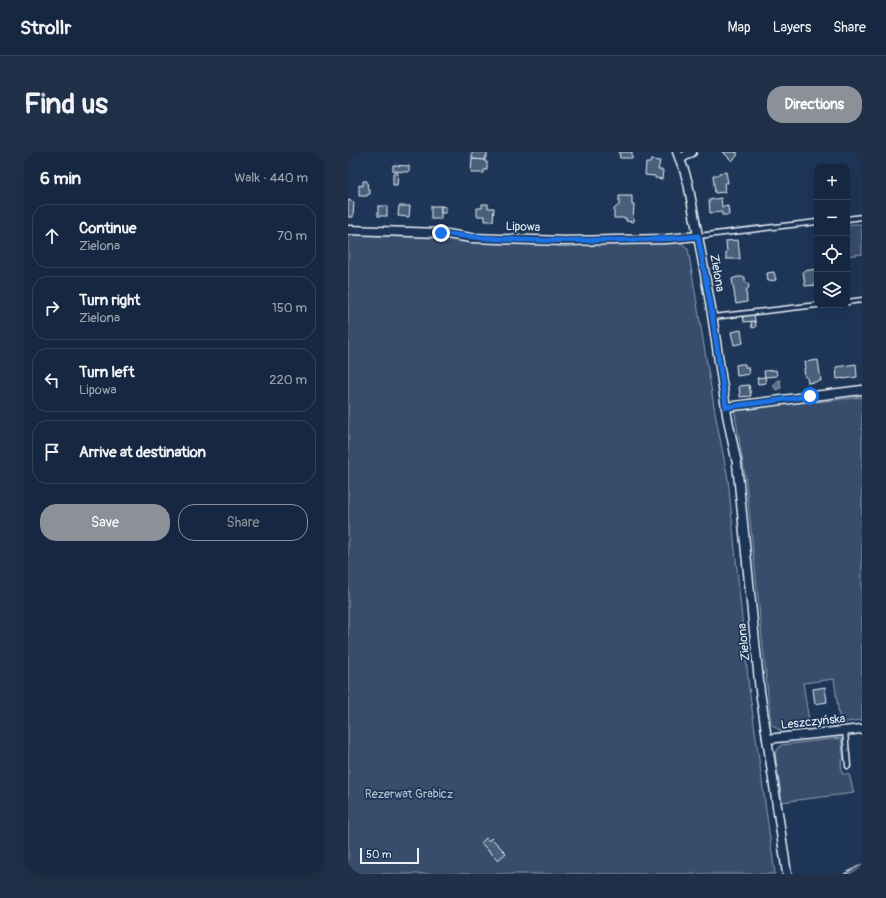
<!DOCTYPE html>
<html lang="en">
<head>
<meta charset="utf-8">
<style>
  body { margin:0; font-family:Pangolin,sans-serif; background:#1f3048; color:#f1f3f6 }
  .controls { position:absolute; right:12px; top:12px; display:grid; overflow:hidden; border-radius:8px; box-shadow:0 4px 16px #0002 }
  .controls button { width:36px; height:36px; display:grid; place-items:center; padding:0; border:0; border-bottom:1px solid #35445a; background:#162841; color:#f1f3f6; font:20px sans-serif }
  .scale { position:absolute; left:12px; bottom:10px; width:59px; box-sizing:border-box; padding-left:4px; border:2px solid #e8f1f8; border-top:0; font-size:11px; line-height:14px; white-space:nowrap; color:#e8f1f8; -webkit-text-stroke:3px #1d3557; paint-order:stroke }
  .stop { position:absolute; width:12px; height:12px; margin:-9px; border:3px solid #1a73e8; border-radius:50%; background:#fff }
  .stop.end { background:#1a73e8; border-color:#fff; box-shadow:0 1px 4px #0008 }
  .list { margin:0; padding:0; list-style:none }
  h2 { display:flex; justify-content:space-between; align-items:center; height:52px; margin:0; padding:0 16px; font-size:17px }
  h2 small { font-size:13px; font-weight:400; color:#9ea6b1 }
  .list li { display:grid; grid-template-columns:26px 1fr auto; gap:12px; align-items:center; box-sizing:border-box; height:64px; margin:0 8px 8px; padding:0 8px; border:1px solid #35445a; border-radius:16px }
  .list b { display:block; font-size:15px; white-space:nowrap }
  .list p { margin:0; font-size:13px; white-space:nowrap; color:#9ea6b1 }
  .list em { font-size:13px; font-style:normal; color:#9ea6b1 }
  .actions { display:flex; gap:8px; padding:12px 16px }
  .actions a { flex:1; padding:9px 0; border:1px solid #8c9099; border-radius:16px; text-align:center; font-size:14px; color:#8c9099 }
  .actions .main { background:#8c9099; color:#fff }
  .icon { flex:none; width:22px; height:22px; fill:none; stroke:currentColor; stroke-width:2; stroke-linecap:round; stroke-linejoin:round }
  .map { position:relative; flex:none; width:514px; height:722px; overflow:hidden; border-radius:16px }
  header { display:flex; align-items:center; gap:24px; box-sizing:border-box; height:56px; padding:0 20px; background:#162841; border-bottom:1px solid #35445a }
  header strong { font-size:19px }
  nav { display:flex; gap:22px; margin-inline-start:auto; font-size:14px }
  .intro { display:flex; align-items:center; justify-content:space-between; box-sizing:border-box; height:96px; padding:0 24px }
  h1 { margin:0; font-size:28px }
  .button { padding:10px 18px; border-radius:16px; background:#8c9099; color:#fff; font-size:14px; font-weight:700 }
  main { display:flex; gap:24px; padding:0 24px }
  aside { flex:1; background:#162841; border-radius:16px; box-shadow:0 4px 16px #0002 }
  .map>svg:first-child { display:block }
  .green { fill:#374d6c; stroke:#909fb2 }
  .water { fill:#5d7089; stroke:#95a4b5 }
  .building { fill:#495e7a; stroke:#e8f1f8 }
  .lines { fill:none; stroke-linecap:round; stroke-linejoin:round }
  .lane-casing { stroke:#e8f1f8; stroke-width:7 }
  .street-casing { stroke:#e8f1f8; stroke-width:11 }
  .lane { stroke:#1d3557; stroke-width:4 }
  .street { stroke:#1d3557; stroke-width:8 }
  .route { stroke:#1a73e8; stroke-width:5 }
  .labels { text-anchor:middle; dominant-baseline:central; stroke-width:3.5; stroke-linejoin:round; paint-order:stroke }
  .street-label { font-size:12px; fill:#e8f1f8; stroke:#1d3557 }
  .park-label { font-size:12px; fill:#b3c0ce; stroke:#1d3557 }
</style>
</head>
<body>
<header>
<strong>Strollr</strong>
<nav><a>Map</a><a>Layers</a><a>Share</a></nav>
</header>
<div class="intro"><h1>Find us</h1><a class="button">Directions</a></div>
<main>
<aside>
<h2>6 min<small>Walk · 440 m</small></h2>
<ul class="list">
<li><svg class="icon" aria-label="ahead" viewBox="0 0 24 24"><path d="M12 20V5M6 11l6-6 6 6"/></svg><div><b>Continue</b><p>Zielona</p></div><em>70 m</em></li>
<li><svg class="icon" aria-label="right" viewBox="0 0 24 24"><path d="M7 20v-9h11M14 6l5 5-5 5"/></svg><div><b>Turn right</b><p>Zielona</p></div><em>150 m</em></li>
<li><svg class="icon" aria-label="left" viewBox="0 0 24 24"><path d="M17 20v-9H6M10 6l-5 5 5 5"/></svg><div><b>Turn left</b><p>Lipowa</p></div><em>220 m</em></li>
<li><svg class="icon" aria-label="arrive" viewBox="0 0 24 24"><path d="M6 21V4h12l-3 4 3 4H6"/></svg><div><b>Arrive at destination</b></div></li>
</ul>
<div class="actions"><a class="main">Save</a><a>Share</a></div>
</aside>
<div class="map">
<svg width="514" height="722" viewBox="0 0 514 722">
  <rect width="100%" height="100%" fill="#1d3557"/>
  <filter id="ink" filterUnits="userSpaceOnUse"><feTurbulence type="fractalNoise" baseFrequency=".025" numOctaves="2"/><feDisplacementMap in="SourceGraphic" scale="8" xChannelSelector="R" yChannelSelector="G"/><feConvolveMatrix kernelMatrix="1 2 1 2 8 2 1 2 1" color-interpolation-filters="sRGB"/></filter>
  <g filter="url(#ink)">
    <g class="green">
      <path d="M 503,72 L 514,72 L 514,102 L 499,104 L 499,75 Z"/>
      <path d="M 0,82 L 334,91 L 340,97 L 368,266 L 380,327 L 401,536 L 427,722 L 0,722 Z"/>
      <path d="M 514,245 L 514,568 L 492,571 L 486,527 L 455,531 L 462,575 L 431,578 L 423,572 L 398,330 L 386,256 L 467,246 L 468,250 Z"/>
      <path d="M 493,586 L 496,608 L 493,608 L 494,622 L 501,622 L 506,641 L 434,650 L 427,601 L 433,593 Z"/>
    </g>
    <path class="water" d="M 432,228 L 433,236 L 428,238 L 425,233 L 426,231 L 430,228 Z"/>
    <g class="building">
      <path d="M 124,0 L 139,0 L 139,5 L 137,5 L 137,8 L 124,7 Z"/>
      <path d="M 271,0 L 284,0 L 284,6 L 272,6 Z"/>
      <path d="M 375,0 L 390,0 L 388,1 L 390,3 L 384,9 Z"/>
      <path d="M 124,7 L 137,8 L 137,10 L 139,10 L 139,18 L 136,18 L 136,21 L 123,21 Z"/>
      <path d="M 303,8 L 312,9 L 310,18 L 315,18 L 314,27 L 307,26 L 307,24 L 297,23 L 298,11 L 302,11 Z"/>
      <path d="M 45,13 L 61,14 L 61,20 L 45,19 Z"/>
      <path d="M 378,20 L 380,31 L 376,31 L 377,40 L 367,41 L 365,23 L 371,23 L 371,21 Z"/>
      <path d="M 45,21 L 50,21 L 49,33 L 45,33 Z"/>
      <path d="M 15,29 L 19,29 L 20,38 L 22,38 L 22,42 L 20,42 L 19,44 L 11,44 L 11,33 L 15,34 Z"/>
      <path d="M 271,44 L 284,44 L 284,53 L 286,53 L 285,70 L 278,69 L 278,66 L 266,66 L 266,57 L 271,53 Z"/>
      <path d="M 373,46 L 374,55 L 380,54 L 381,63 L 374,63 L 374,60 L 362,61 L 361,48 Z"/>
      <path d="M 0,48 L 6,50 L 5,65 L 0,65 Z"/>
      <path d="M 134,52 L 140,52 L 140,56 L 146,56 L 145,69 L 137,69 L 137,64 L 129,64 L 129,56 L 134,56 Z"/>
      <rect x="30" y="54" width="9" height="10"/>
      <path d="M 51,54 L 62,54 L 61,65 L 50,64 Z"/>
      <rect x="83" y="54" width="10" height="13"/>
      <path d="M 93,54 L 98,55 L 98,61 L 93,61 Z"/>
      <path d="M 390,88 L 392,107 L 378,107 L 378,101 L 379,100 L 378,89 Z"/>
      <path d="M 469,117 L 469,133 L 457,134 L 455,119 Z"/>
      <path d="M 426,120 L 428,128 L 420,129 L 419,121 Z"/>
      <path d="M 389,125 L 397,125 L 397,130 L 401,133 L 400,137 L 398,138 L 399,150 L 388,152 L 384,127 Z"/>
      <path d="M 406,162 L 407,169 L 396,170 L 395,164 Z"/>
      <path d="M 407,169 L 408,175 L 404,176 L 403,170 Z"/>
      <path d="M 393,178 L 395,191 L 386,193 L 383,180 Z"/>
      <path d="M 470,208 L 473,229 L 460,231 L 459,225 L 457,225 L 456,216 L 458,216 L 457,210 Z"/>
      <path d="M 393,212 L 397,212 L 397,215 L 400,215 L 401,222 L 389,224 L 388,213 Z"/>
      <path d="M 508,212 L 509,225 L 495,227 L 495,226 L 489,227 L 488,215 Z"/>
      <path d="M 428,218 L 429,224 L 417,225 L 416,219 Z"/>
      <path d="M 417,225 L 418,231 L 410,232 L 409,226 Z"/>
      <path d="M 401,233 L 403,244 L 392,245 L 391,234 Z"/>
      <path d="M 477,535 L 479,550 L 467,552 L 465,537 Z"/>
      <path d="M 138,686 L 141,689 L 143,686 L 158,701 L 150,708 L 133,691 Z"/>
      <path d="M 514,712 L 514,722 L 496,722 Z"/>
    </g>
    <g class="lines">
      <defs>
        <g id="lane">
          <path d="M 499,67 L 514,65"/>
          <path d="M 350,84 L 469,70"/>
          <path d="M 499,150 L 514,148"/>
          <path d="M 365,165 L 469,153"/>
          <path d="M 497,579 L 500,614"/>
        </g>
        <g id="street">
          <path d="M 329,0 L 336,18 L 340,31 L 350,84 L 363,156 L 379,263 L 389,312 L 412,539 L 439,722"/>
          <path d="M 332,7 L 344,0"/>
          <path d="M 0,78 L 93,81 L 123,86 L 217,89 L 319,87 L 350,84"/>
          <path d="M 378,255 L 514,238"/>
          <path d="M 419,587 L 514,577"/>
        </g>
      </defs>
      <use href="#lane" class="lane-casing"/>
      <use href="#street" class="street-casing"/>
      <use href="#lane" class="lane"/>
      <use href="#street" class="street"/>
    </g>
  </g>
  <g class="lines" filter="url(#ink)">
    <path class="route" d="M 93,81 C 147,89 201,89 255,88 C 287,88 319,88 350,84 L 363,156 L 378,255 L 462,244"/>
  </g>
  <g class="labels">
    <g class="street-label">
      <text transform="translate(175 75) rotate(2)">Lipowa</text>
      <text transform="translate(369 121) rotate(80)">Zielona</text>
      <text transform="translate(396 490) rotate(-96)">Zielona</text>
      <text transform="translate(465 570) rotate(-6)">Leszczyńska</text>
    </g>
    <g class="park-label">
      <text x="61" y="642">Rezerwat Grabicz</text>
    </g>
  </g>
</svg>
<div class="controls">
<button>+</button>
<button>−</button>
<button><svg class="icon" aria-label="locate" viewBox="0 0 24 24"><circle cx="12" cy="12" r="6"/><path d="M12 2v4M12 18v4M2 12h4M18 12h4"/></svg></button>
<button><svg class="icon" aria-label="layers" viewBox="0 0 24 24"><path d="M12 4l9 5-9 5-9-5zM3 14l9 5 9-5"/></svg></button>
</div>
<div class="scale">50 m</div>
<div class="stop" style="left:462px;top:244px"></div>
<div class="stop end" style="left:93px;top:81px"></div>
</div>
</main>
</body>
</html>
